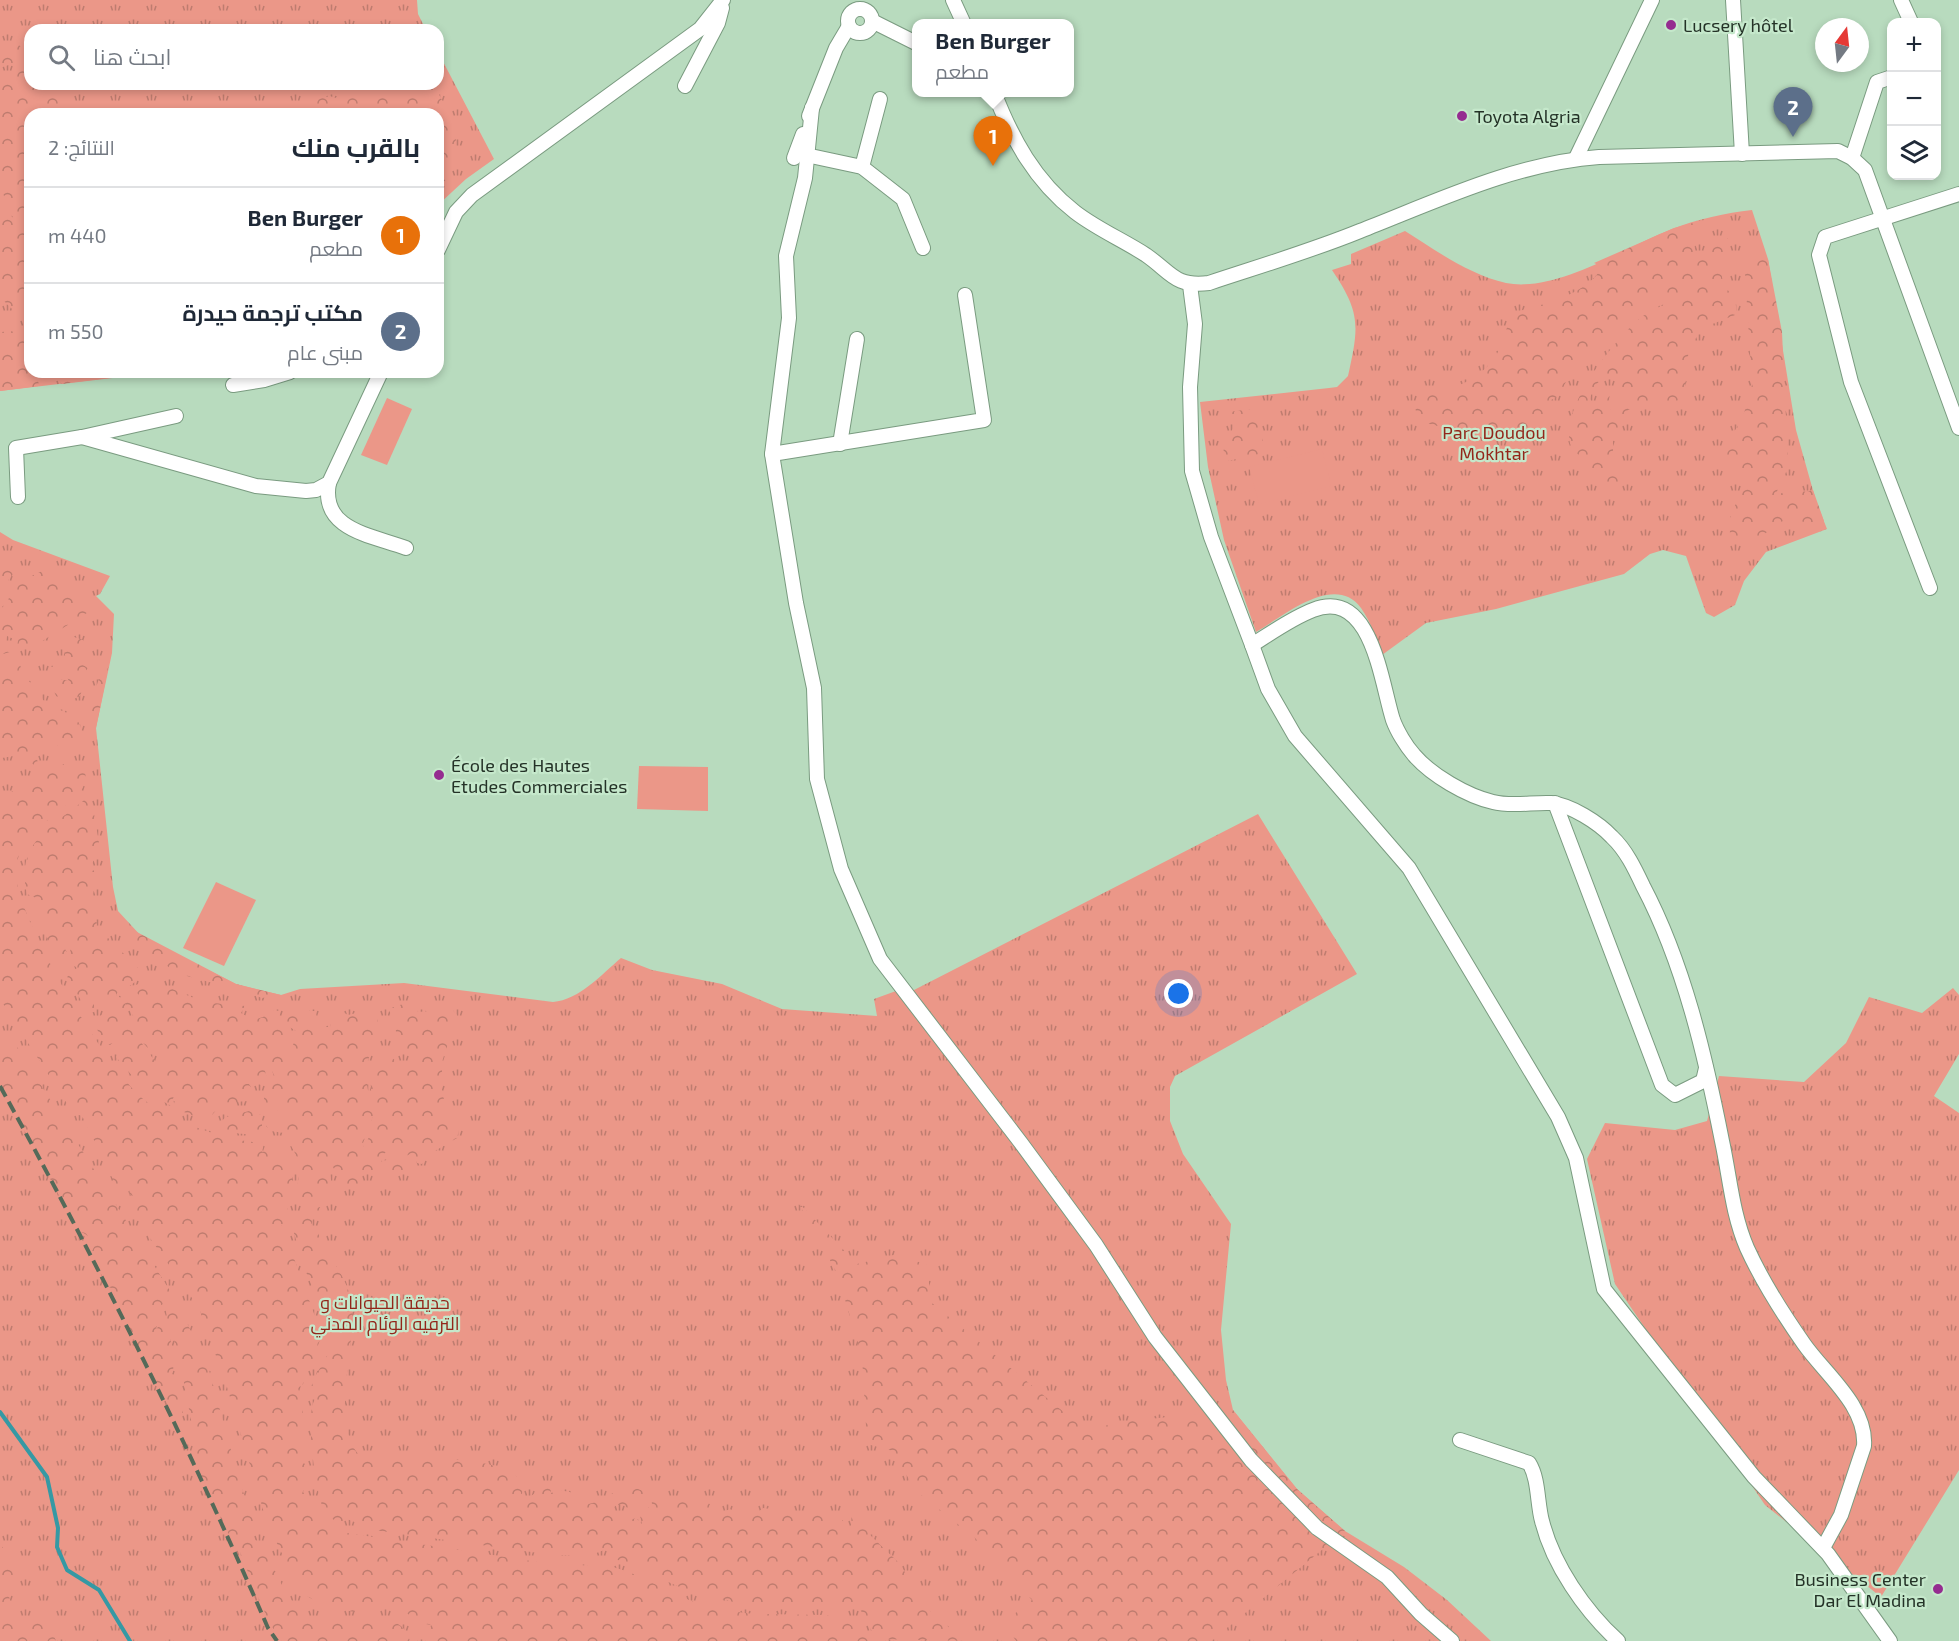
<!DOCTYPE html>
<html lang="ar">
<head>
<meta charset="utf-8">
<style>
  body { margin:0; font-family:"Exo 2",Cairo,sans-serif; background:#f2f2f3; color:#1f2937; direction:rtl }
  .controls { position:absolute; right:18px; top:18px; display:grid; overflow:hidden; border-radius:12px; box-shadow:0 3px 9px #0003 }
  .controls button { width:54px; height:54px; display:grid; place-items:center; padding:0; border:0; border-bottom:2px solid #e0e1e3; background:#fff; color:#1f2937; font:30px sans-serif }
  .compass { position:absolute; left:1815px; top:18px; width:54px; height:54px; border-radius:50%; background:#fff; box-shadow:0 3px 9px #0003; rotate:15deg }
  .you { position:absolute; left:1179px; top:994px; width:21px; height:21px; margin:-15px; border:4px solid #fff; border-radius:50%; background:#1a73e8; box-shadow:0 0 0 9px #1a73e833 }
  .badge { display:grid; place-items:center; width:39px; height:39px; border-radius:50%; background:#1a73e8; color:#fff; font-size:20px; font-weight:700 }
  .pin { position:absolute; translate:-50% -50px; filter:drop-shadow(0 2px 3px #0008) }
  .pin::after { content:''; position:absolute; top:32px; width:21px; height:18px; background:inherit; clip-path:polygon(0 0,100% 0,50% 100%) }
  .popup { position:absolute; left:912px; top:19px; width:162px; height:78px; box-sizing:border-box; display:grid; place-content:center; border-radius:12px; background:#fff; filter:drop-shadow(0 2px 4px #0005); font-size:20px; white-space:nowrap; color:#747a83 }
  .popup b { font-size:22px; color:#1f2937 }
  .popup::after { content:''; position:absolute; left:50%; top:100%; margin-left:-12px; border:12px solid transparent; border-top-color:#fff }
  .list { margin:0; padding:0; list-style:none }
  h2 { display:flex; justify-content:space-between; align-items:center; height:78px; margin:0; padding:0 24px; font-size:26px }
  h2 small { font-size:20px; font-weight:400; color:#747a83 }
  .list li { display:grid; grid-template-columns:39px 1fr auto; gap:18px; align-items:center; box-sizing:border-box; height:96px; padding:0 24px; border-top:2px solid #e0e1e3 }
  .list b { display:block; font-size:22px; white-space:nowrap }
  .list p { margin:0; font-size:20px; white-space:nowrap; color:#747a83 }
  .list em { font-size:20px; font-style:normal; color:#747a83 }
  .icon { flex:none; width:33px; height:33px; fill:none; stroke:currentColor; stroke-width:2; stroke-linecap:round; stroke-linejoin:round }
  .map { position:relative; flex:none; width:1959px; height:1641px; overflow:hidden; direction:ltr }
  .search { position:absolute; background:#fff; box-shadow:0 3px 9px #0003; left:24px; top:24px; width:420px; height:66px; display:flex; align-items:center; gap:15px; box-sizing:border-box; padding:0 21px; border-radius:18px; color:#747a83; font-size:22px }
  .panel { position:absolute; background:#fff; box-shadow:0 3px 9px #0003; left:24px; top:108px; width:420px; height:270px; border-radius:18px; direction:rtl }
  .map>svg:first-child { display:block }
  .grass { fill:url(#grass-tufts) }
  .forest { fill:url(#forest-crowns); fill-rule:evenodd }
  .pitch { fill:#eb9788 }
  .lines { fill:none; stroke-linecap:round; stroke-linejoin:round }
  .stream { stroke:#3599a4; stroke-width:4 }
  .minor-casing { stroke:#7a9b80; stroke-width:16 }
  .minor { stroke:#fff; stroke-width:14 }
  .rail { stroke:#556a59; stroke-width:4; stroke-dasharray:12 6; stroke-linecap:butt }
  .poi-dot { fill:#952c90; stroke:#c5e8cb; stroke-width:2 }
  .labels { text-anchor:middle; dominant-baseline:central; stroke-width:4.5; stroke-linejoin:round; paint-order:stroke }
  .poi-label { font-size:18px; fill:#243227; stroke:#c5e8cb; text-anchor:start }
  .park-label { font-size:18px; fill:#93261a; stroke:#c5e8cb }
</style>
</head>
<body>
<div class="map">
<svg width="1959" height="1641" viewBox="0 0 1959 1641">
  <defs>
    <pattern id="grass-tufts" width="24" height="20" patternUnits="userSpaceOnUse" patternTransform="scale(1.5)"><rect width="24" height="20" fill="#eb9788"/><path d="M3 7l-1-3M5 7V3M7 7l1-3M15 17l-1-3M17 17v-4M19 17l1-3" fill="none" stroke="#be7c6f"/></pattern>
    <pattern id="forest-crowns" width="20" height="18" patternUnits="userSpaceOnUse" patternTransform="scale(1.5)"><rect width="20" height="18" fill="#eb9788"/><path d="M2 6a3 3 0 1 1 6 0M12 15a3 3 0 1 1 6 0" fill="none" stroke="#be7c6f"/></pattern>
  </defs>
  <rect width="100%" height="100%" fill="#b8dbbe"/>
  <g class="grass">
    <path d="M 0,0 L 417,0 L 418,14 L 426,30 L 30,30 L 30,84 L 438,84 L 438,52 L 494,159 L 466,179 L 438,205 L 438,114 L 30,114 L 30,372 L 160,372 L 0,391 Z"/>
    <path d="M 1752,210 L 1768,259 L 1796,430 L 1816,501 L 1827,529 L 1766,552 L 1744,581 L 1735,605 L 1714,617 L 1706,613 L 1686,556 L 1663,550 L 1650,554 L 1624,574 L 1496,609 L 1426,623 L 1382,655 C 1376,639 1371,622 1361,608 C 1334,572 1283,617 1256,632 L 1224,540 L 1208,467 L 1200,402 L 1329,388 L 1337,387 L 1348,376 C 1359,326 1361,313 1332,270 L 1351,264 L 1351,254 L 1405,231 C 1435,250 1470,275 1506,283 C 1557,293 1625,247 1672,229 C 1697,219 1726,213 1752,210 Z"/>
    <path d="M 0,532 L 13,540 L 110,576 L 100,594 L 96,596 L 114,614 L 112,653 L 96,728 L 113,887 L 118,911 L 142,937 L 236,984 L 281,995 L 300,989 L 404,983 L 553,1002 C 579,1000 602,974 621,958 L 652,970 L 722,984 L 782,1009 L 877,1016 L 874,999 L 896,991 L 914,990 L 1258,814 L 1357,974 L 1175,1076 L 1170,1087 L 1170,1121 L 1183,1154 L 1231,1224 L 1221,1330 L 1226,1380 L 1233,1410 L 1297,1489 L 1345,1531 L 1404,1567 L 1447,1600 L 1491,1641 L 0,1641 Z"/>
    <path d="M 1953,988 L 1959,995 L 1959,1054 L 1934,1096 L 1959,1113 L 1959,1470 L 1881,1597 L 1765,1505 L 1615,1284 L 1587,1159 L 1605,1123 L 1675,1130 L 1707,1121 L 1719,1076 L 1804,1082 L 1846,1043 L 1869,997 L 1922,1013 Z"/>
  </g>
  <g class="forest">
    <path d="M 0,41 C 13,43 27,42 23,60 L 0,68 Z"/>
    <path d="M 26,65 L 30,65 L 30,84 L 48,84 C 51,88 52,94 56,97 C 64,104 73,100 69,114 L 30,114 L 30,312 L 12,309 L 4,301 L 0,303 L 0,202 L 13,218 L 19,214 L 4,196 L 0,185 L 0,79 Z"/>
    <path d="M 363,84 L 433,84 L 435,86 L 447,111 L 444,117 L 453,121 C 460,143 454,173 438,190 L 438,114 L 283,114 L 282,111 L 285,107 L 330,96 L 335,98 Z"/>
    <path d="M 1704,220 L 1694,242 L 1696,258 L 1709,253 L 1718,237 L 1725,237 L 1730,240 C 1727,251 1720,266 1722,277 C 1724,292 1741,298 1735,315 L 1700,329 L 1687,358 L 1685,394 L 1669,408 L 1647,401 L 1628,410 L 1613,438 L 1613,451 L 1623,473 L 1618,484 C 1596,487 1590,460 1573,451 C 1553,415 1613,342 1639,319 C 1648,311 1662,309 1669,298 L 1668,293 L 1664,291 C 1627,310 1612,344 1577,359 L 1559,396 L 1547,402 L 1540,428 L 1531,437 C 1504,430 1493,445 1471,455 L 1466,454 L 1453,430 L 1422,422 C 1415,413 1412,404 1420,394 C 1451,391 1485,380 1500,348 C 1506,335 1505,323 1518,313 C 1526,307 1536,307 1544,304 C 1565,298 1590,287 1601,269 L 1601,266 L 1594,263 L 1674,228 ZM 1614,377 L 1621,383 L 1622,398 L 1615,410 L 1611,410 L 1608,405 L 1610,394 L 1606,394 L 1593,404 L 1590,399 C 1594,385 1599,377 1614,377 Z"/>
    <path d="M 1754,255 L 1764,260 L 1768,259 L 1782,332 L 1788,463 C 1787,477 1778,483 1776,496 L 1792,488 L 1806,492 L 1813,490 L 1824,521 C 1811,530 1800,516 1786,520 C 1771,524 1766,540 1739,544 L 1730,537 C 1730,529 1729,519 1732,512 C 1738,498 1751,480 1739,466 L 1726,464 L 1722,452 L 1743,417 L 1752,385 L 1745,273 L 1748,259 Z"/>
    <path d="M 30,323 L 30,372 L 120,372 L 121,377 L 62,384 L 55,377 L 38,380 L 39,386 L 0,391 L 0,332 L 18,331 Z"/>
    <path d="M 1259,408 L 1264,453 L 1223,462 L 1224,444 L 1235,425 L 1232,421 L 1220,420 L 1221,413 Z"/>
    <path d="M 13,558 L 17,561 L 14,573 L 8,580 L 10,591 L 0,599 L 0,561 Z"/>
    <path d="M 42,571 L 50,573 L 52,580 L 60,587 L 73,585 L 75,598 L 83,598 L 90,611 L 39,643 L 22,649 L 17,645 L 18,641 L 7,636 L 6,641 L 15,646 L 16,650 L 0,655 L 0,611 L 21,581 Z"/>
    <path d="M 74,637 L 83,640 L 82,651 L 86,657 L 83,665 L 88,668 L 84,673 L 85,681 L 80,696 L 68,702 L 56,696 L 48,677 L 52,665 L 60,679 L 69,681 L 64,672 L 66,661 L 64,648 Z"/>
    <path d="M 112,649 L 96,728 L 94,733 L 92,732 L 90,708 L 105,658 Z"/>
    <path d="M 6,659 L 18,661 L 26,678 L 40,693 L 43,700 C 57,714 79,709 82,733 L 76,731 L 75,744 C 64,752 54,743 42,740 L 36,741 L 34,748 L 38,763 L 36,766 L 19,755 L 2,758 L 0,763 L 0,662 Z"/>
    <path d="M 64,764 L 84,769 C 98,805 16,819 16,873 C 16,919 106,1067 142,1098 C 168,1121 230,1142 264,1143 L 262,1152 L 269,1150 L 285,1153 C 298,1174 290,1197 285,1219 C 284,1224 280,1225 280,1231 L 287,1239 L 317,1322 L 320,1340 L 303,1384 L 298,1388 L 300,1396 L 298,1405 L 303,1410 L 300,1441 L 304,1454 L 298,1459 L 305,1464 L 307,1482 L 303,1492 C 318,1514 319,1525 347,1533 L 544,1563 L 613,1567 L 629,1572 L 702,1606 L 714,1609 L 754,1614 L 826,1615 C 844,1620 857,1626 869,1641 L 426,1641 L 431,1625 L 421,1623 L 398,1607 L 362,1604 L 354,1612 L 322,1605 L 307,1596 L 294,1578 L 267,1523 L 227,1387 L 199,1308 L 143,1228 L 140,1217 L 137,1218 L 128,1203 L 142,1205 L 142,1201 L 129,1194 L 131,1186 L 117,1186 C 103,1163 95,1140 82,1116 L 73,1113 L 0,999 L 0,798 Z"/>
    <path d="M 89,796 L 91,796 L 99,843 L 91,868 L 95,872 L 82,872 L 95,883 L 93,895 L 88,898 L 88,904 L 93,905 L 97,925 L 93,928 L 82,927 L 80,931 L 94,936 L 103,933 L 143,973 C 139,980 126,990 119,990 L 116,995 L 121,998 L 125,992 L 137,1004 L 143,1001 L 132,986 L 142,983 L 154,988 L 154,981 L 203,1002 L 245,1006 L 241,1013 L 253,1020 L 263,1017 L 271,1010 L 280,1011 L 279,1020 L 289,1036 L 282,1049 L 285,1053 L 293,1045 L 297,1034 L 295,1030 L 285,1025 L 284,1011 L 316,1011 L 317,1023 L 322,1027 L 330,1027 L 333,1018 L 326,1012 L 327,1008 L 336,1008 L 348,1015 L 372,1009 C 388,1027 366,1053 366,1072 C 366,1088 371,1100 374,1114 L 363,1143 L 364,1147 L 378,1119 L 371,1090 L 370,1066 L 387,1053 L 401,1066 L 409,1068 C 416,1055 403,1052 397,1043 L 395,1021 L 388,1009 L 409,1002 L 416,1004 L 418,1012 L 452,1009 L 457,1015 L 442,1062 L 442,1090 L 447,1114 L 460,1126 L 457,1138 L 428,1155 L 422,1164 L 417,1163 L 412,1153 L 406,1156 L 395,1148 L 389,1148 L 380,1159 L 382,1162 L 390,1158 L 403,1158 L 407,1163 C 399,1183 380,1177 365,1170 L 358,1185 L 352,1190 L 344,1185 L 328,1159 L 331,1180 L 327,1192 L 319,1196 L 300,1198 C 294,1189 301,1175 299,1164 C 297,1154 289,1143 284,1133 L 271,1131 L 266,1126 L 268,1118 L 287,1117 L 288,1114 L 287,1111 L 265,1109 L 263,1106 L 266,1085 L 275,1077 L 272,1071 L 265,1071 L 267,1079 L 261,1085 L 254,1081 L 255,1070 L 251,1068 L 245,1078 L 238,1081 L 239,1084 L 249,1084 L 251,1087 L 248,1101 L 222,1103 L 207,1121 L 184,1112 L 187,1104 L 178,1094 L 173,1098 L 175,1108 L 146,1092 L 116,1057 L 122,1048 L 121,1043 L 116,1040 L 110,1045 L 106,1045 L 90,1017 L 94,1020 L 105,1013 L 103,1000 L 94,1001 L 94,1012 L 89,1013 L 67,978 L 69,973 L 77,968 L 71,963 L 70,945 L 65,949 L 71,959 L 66,976 L 43,929 L 58,934 L 58,927 L 38,917 L 33,907 L 36,898 L 27,894 C 14,840 55,826 89,796 ZM 125,1004 C 132,1010 134,1021 142,1028 L 138,1035 C 140,1040 146,1046 150,1050 L 162,1054 L 171,1064 L 156,1063 C 144,1044 126,1028 125,1004 Z"/>
    <path d="M 135,931 L 236,984 L 281,995 L 262,998 L 246,992 L 176,973 L 150,952 L 136,944 Z"/>
    <path d="M 9,1034 L 172,1294 L 160,1307 L 151,1306 L 157,1312 L 156,1329 L 163,1322 C 171,1338 177,1357 172,1374 L 175,1375 L 183,1413 L 175,1413 L 168,1405 L 114,1297 L 115,1289 L 108,1287 L 90,1255 L 94,1247 C 91,1237 87,1234 78,1231 L 0,1085 L 0,1037 Z"/>
    <path d="M 249,1111 L 262,1115 L 262,1136 L 234,1133 L 217,1125 L 226,1117 Z"/>
    <path d="M 798,1202 L 857,1264 L 894,1255 L 926,1264 L 932,1303 L 1089,1433 L 1112,1423 L 1233,1410 L 1297,1489 L 1345,1531 L 1211,1641 L 1016,1641 L 1004,1622 L 1032,1600 L 975,1538 L 915,1490 L 893,1451 L 867,1444 L 862,1356 L 837,1273 Z"/>
    <path d="M 320,1207 L 321,1211 L 313,1218 L 311,1226 C 312,1228 315,1229 317,1231 C 318,1232 320,1238 320,1240 C 331,1259 347,1278 351,1301 C 358,1345 328,1423 360,1456 L 368,1458 C 398,1458 502,1454 519,1479 C 526,1489 520,1496 521,1505 C 532,1498 535,1488 550,1486 L 551,1493 L 559,1490 L 570,1492 L 576,1500 L 587,1504 C 608,1502 624,1475 649,1495 L 645,1502 L 629,1510 L 624,1505 L 616,1505 L 608,1514 L 618,1514 L 627,1521 L 636,1518 L 642,1524 L 640,1516 L 652,1504 L 651,1497 L 655,1493 L 662,1494 L 672,1503 L 684,1498 L 706,1500 L 712,1507 L 704,1517 L 706,1519 L 730,1509 L 749,1520 L 763,1508 L 840,1518 L 851,1528 L 852,1506 L 862,1510 L 868,1533 L 899,1563 L 930,1611 L 939,1615 L 950,1629 L 968,1641 L 876,1639 L 859,1607 L 826,1604 L 811,1608 L 749,1605 L 740,1593 L 735,1592 L 736,1596 L 733,1602 L 724,1599 L 716,1603 L 616,1559 L 609,1550 L 608,1544 L 604,1550 L 589,1556 L 553,1555 L 374,1530 L 347,1519 L 341,1523 C 333,1520 326,1516 323,1508 C 316,1491 302,1405 318,1396 L 311,1388 C 314,1373 325,1364 330,1349 C 336,1331 322,1311 319,1293 L 314,1290 L 306,1272 L 313,1266 L 303,1264 L 294,1233 L 300,1213 Z"/>
    <path d="M 175,1296 L 197,1345 L 198,1355 L 209,1370 L 240,1483 L 256,1528 L 252,1530 L 252,1538 C 255,1540 260,1543 263,1546 C 266,1550 269,1557 271,1562 C 283,1588 291,1609 319,1621 C 345,1631 399,1601 410,1641 L 282,1641 L 270,1624 L 255,1590 L 235,1539 L 228,1533 L 192,1458 L 194,1436 L 178,1350 L 168,1325 L 165,1304 Z"/>
    <path d="M 0,1544 L 23,1573 L 11,1580 L 8,1587 L 12,1619 L 28,1641 L 0,1641 Z"/>
    <path d="M 33,1618 L 48,1620 L 56,1641 L 31,1641 L 28,1624 Z"/>
  </g>
  <g class="pitch">
    <path d="M 387,398 L 412,409 L 387,465 L 361,455 Z"/>
    <path d="M 1322,449 L 1331,486 L 1259,504 L 1249,467 Z"/>
    <path d="M 639,766 L 708,767 L 708,811 L 637,809 Z"/>
    <path d="M 216,882 L 256,900 L 224,966 L 183,948 Z"/>
  </g>
  <g class="lines">
    <path class="stream" d="M 0,1412 L 47,1477 L 58,1528 L 57,1547 L 67,1570 L 99,1590 L 130,1641"/>
    <defs>
      <g id="minor">
        <path d="M 953,0 L 964,24"/>
        <path d="M 1733,0 L 1742,154"/>
        <path d="M 1901,0 L 1911,22"/>
        <circle cx="860" cy="21" r="12"/>
        <path d="M 872,21 L 916,43"/>
        <path d="M 685,86 L 718,23 L 722,8"/>
        <path d="M 994,92 C 1012,139 1035,181 1075,212 C 1097,229 1123,240 1146,255 C 1172,273 1174,287 1209,283 C 1260,266 1311,251 1360,231 C 1437,201 1516,163 1599,157 L 1838,151 L 1852,158 L 1865,170 L 1959,428"/>
        <path d="M 812,108 L 805,178 L 786,256 L 789,318 L 772,454 L 796,603 L 814,688 L 817,779 L 841,869 L 880,959 L 1021,1143 L 1096,1245 L 1155,1337 L 1251,1460 L 1317,1528 L 1387,1577 L 1421,1614 L 1452,1641"/>
        <path d="M 809,116 L 836,48 L 849,26"/>
        <path d="M 806,155 L 862,167 L 903,199 L 923,248"/>
        <path d="M 794,158 L 803,134"/>
        <path d="M 1576,158 L 1652,0"/>
        <path d="M 1852,158 L 1877,82 L 1892,77"/>
        <path d="M 862,167 L 880,99"/>
        <path d="M 438,250 L 456,212 L 472,195 L 700,29 L 723,0"/>
        <path d="M 1190,285 L 1195,324 L 1190,387 L 1192,471 L 1211,537 L 1252,645 C 1271,633 1292,618 1313,610 C 1372,587 1381,683 1393,720 C 1397,731 1406,746 1414,755 C 1431,775 1467,796 1493,802 C 1512,807 1533,802 1551,803 C 1571,805 1599,823 1612,837 C 1626,850 1635,869 1643,886 C 1684,964 1705,1055 1722,1141 C 1730,1178 1732,1213 1747,1248 C 1762,1281 1783,1314 1804,1344 C 1825,1374 1867,1406 1864,1446 L 1841,1515 L 1823,1548"/>
        <path d="M 233,385 L 264,380 L 290,372"/>
        <path d="M 82,437 L 256,486 L 306,491 L 316,490 L 329,483 L 381,372"/>
        <path d="M 840,444 L 857,339"/>
        <path d="M 772,454 L 984,420 L 965,295"/>
        <path d="M 329,483 C 320,530 371,535 406,548"/>
        <path d="M 18,497 L 16,448 L 82,437 L 176,416"/>
        <path d="M 1930,588 L 1851,382 L 1819,255 L 1825,237 L 1959,194"/>
        <path d="M 1252,645 L 1268,689 L 1295,736 L 1409,868 L 1558,1117 L 1576,1158 L 1604,1289 L 1754,1477 L 1828,1554 L 1890,1641"/>
        <path d="M 1555,803 L 1662,1085 L 1675,1095 L 1703,1081 L 1706,1068"/>
        <path d="M 1460,1440 L 1529,1463 C 1539,1479 1537,1503 1542,1521 C 1553,1565 1585,1611 1618,1641"/>
      </g>
    </defs>
    <use href="#minor" class="minor-casing"/>
    <use href="#minor" class="minor"/>
    <path class="rail" d="M 0,1086 C 97,1262 188,1443 268,1628 L 277,1641"/>
  </g>
  <g class="poi-dot">
    <circle cx="1671" cy="25" r="6"/>
    <circle cx="1462" cy="116" r="6"/>
    <circle cx="439" cy="775" r="6"/>
    <circle cx="1938" cy="1589" r="6"/>
  </g>
  <g class="labels">
    <g class="poi-label">
      <text x="1683" y="25">Lucsery hôtel</text>
      <text x="1474" y="116">Toyota Algria</text>
      <text x="451" y="765">École des Hautes<tspan x="451" dy="21">Etudes Commerciales</tspan></text>
      <text x="1926" y="1579" text-anchor="end">Business Center<tspan x="1926" dy="21">Dar El Madina</tspan></text>
    </g>
    <g class="park-label">
      <text x="1494" y="432">Parc Doudou<tspan x="1494" dy="21">Mokhtar</tspan></text>
      <text x="385" y="1302">حديقة الحيوانات و<tspan x="385" dy="21">الترفيه الوئام المدني</tspan></text>
    </g>
  </g>
</svg>
<div class="controls">
<button>+</button>
<button>−</button>
<button><svg class="icon" aria-label="layers" viewBox="0 0 24 24"><path d="M12 4l9 5-9 5-9-5zM3 14l9 5 9-5"/></svg></button>
</div>
<svg class="compass" viewBox="-18 -18 36 36"><path d="M0-13l5 13h-10z" fill="#e53935"/><path d="M0 13l5-13h-10z" fill="#747a83"/></svg>
<div class="you"></div>
<div class="pin badge" style="left:993px;top:166px;background:#e8710a">1</div>
<div class="popup"><b>Ben Burger</b>مطعم</div>
<div class="pin badge" style="left:1793px;top:137px;background:#5c6f8a">2</div>
<div class="search"><svg class="icon" aria-label="search" viewBox="0 0 24 24"><circle cx="10" cy="10" r="6"/><path d="M15 15l6 6"/></svg>ابحث هنا</div>
<section class="panel">
<h2>بالقرب منك<small>النتائج: 2</small></h2>
<ul class="list">
<li><span class="badge" style="background:#e8710a">1</span><div><b>Ben Burger</b><p>مطعم</p></div><em>440 m</em></li>
<li><span class="badge" style="background:#5c6f8a">2</span><div><b>مكتب ترجمة حيدرة</b><p>مبنى عام</p></div><em>550 m</em></li>
</ul>
</section>
</div>
</body>
</html>
